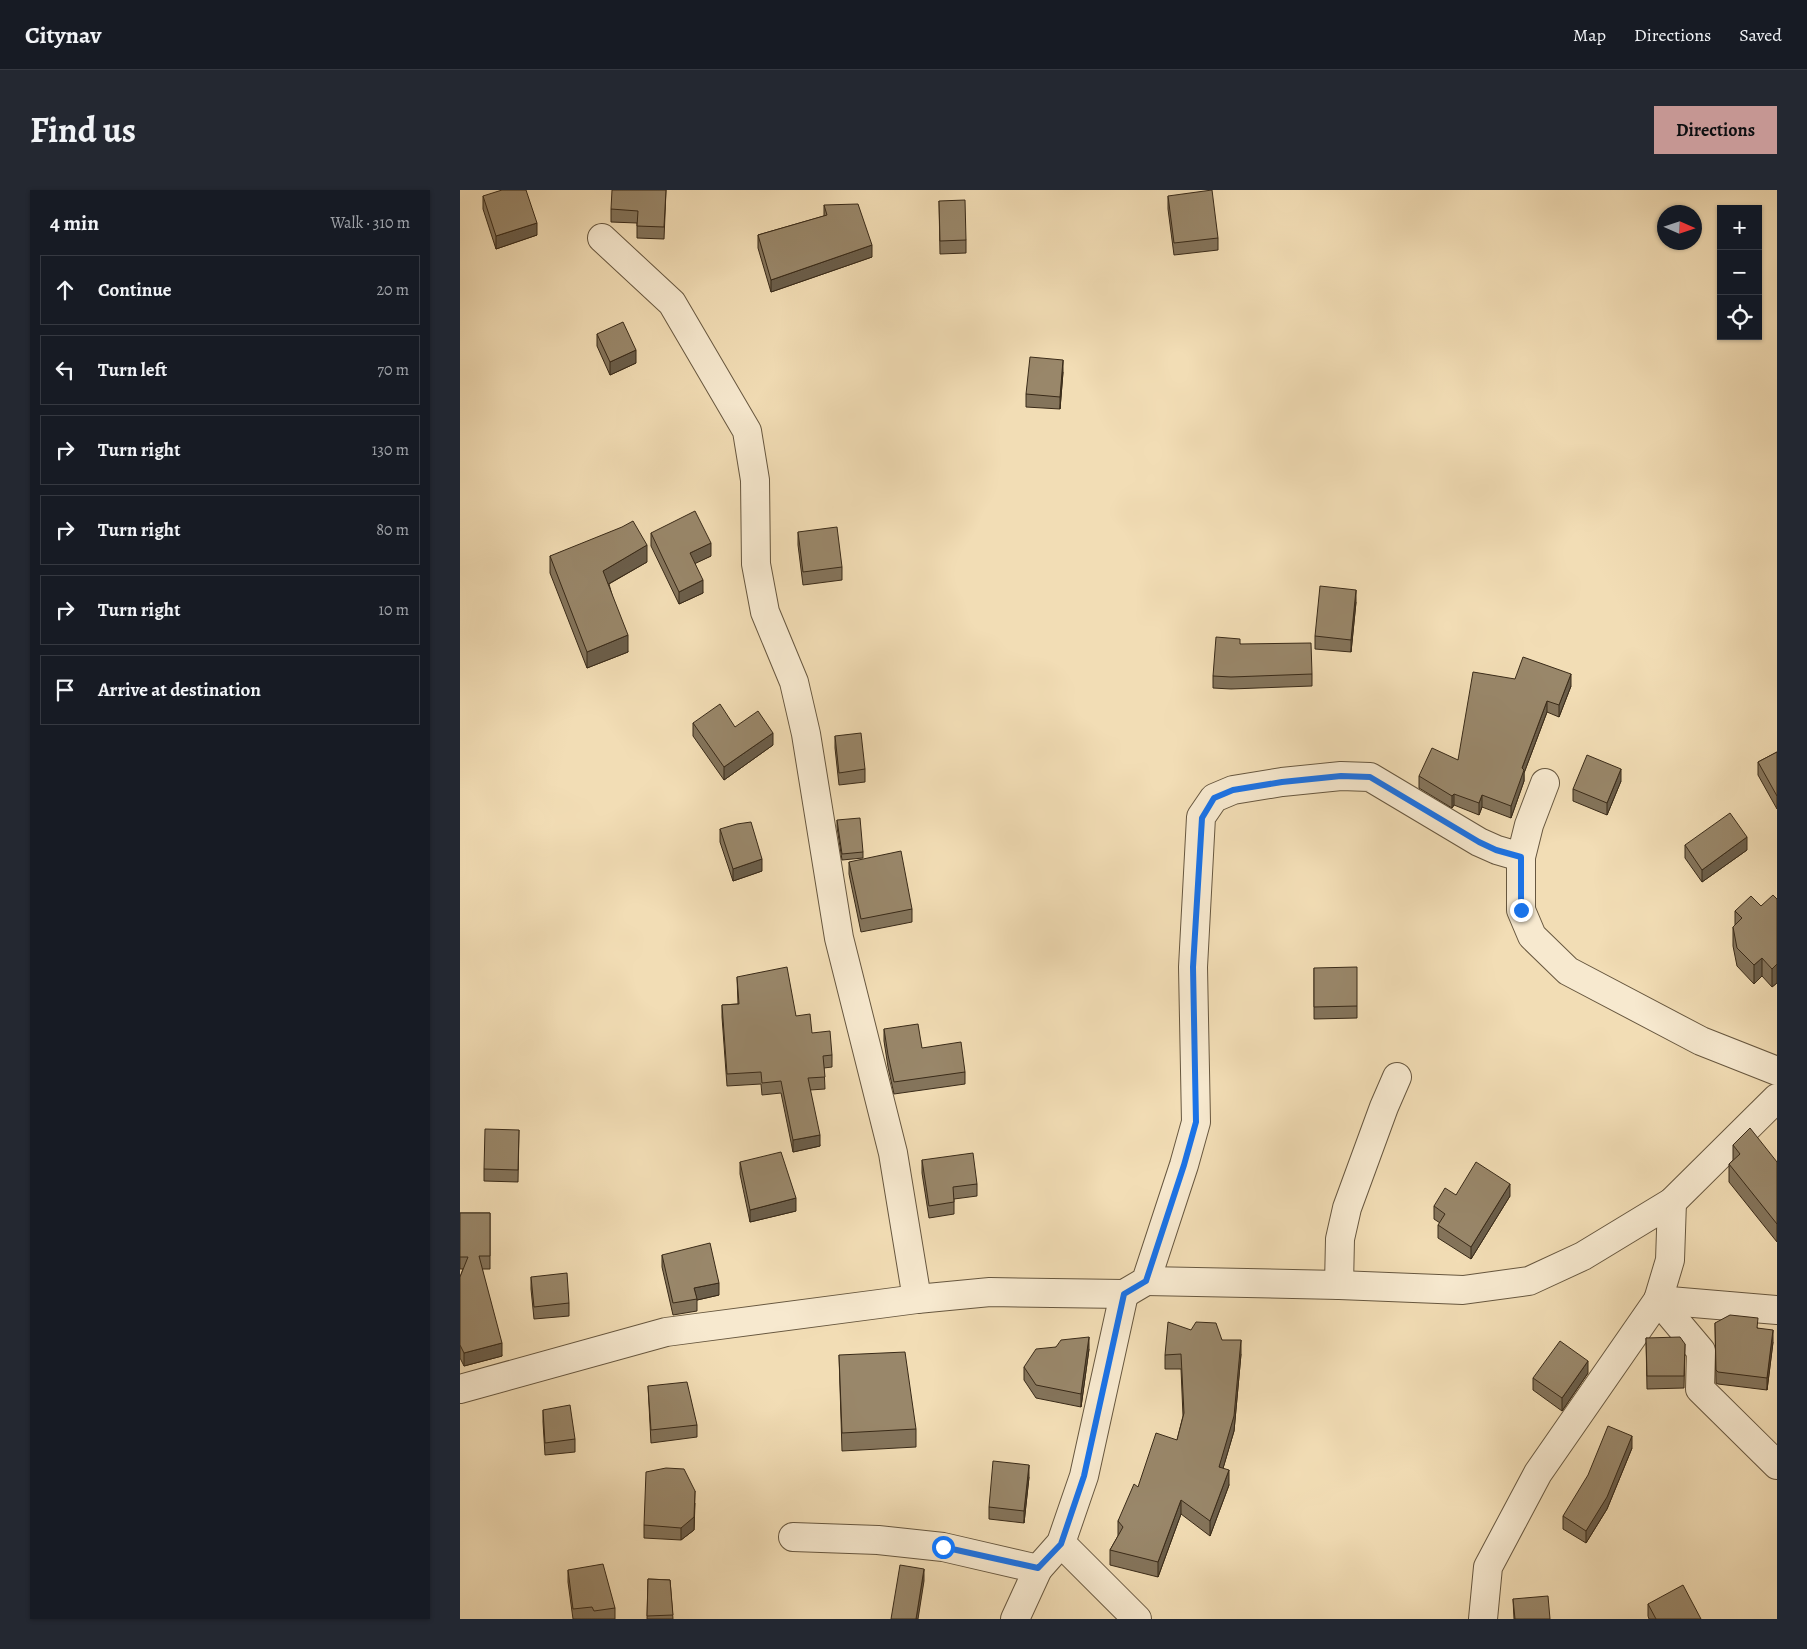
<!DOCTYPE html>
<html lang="en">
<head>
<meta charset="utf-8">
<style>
  body { margin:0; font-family:Alegreya,serif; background:#242831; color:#f1f3f6 }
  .controls { position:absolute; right:15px; top:15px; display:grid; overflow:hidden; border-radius:0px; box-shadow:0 1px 4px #0004 }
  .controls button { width:45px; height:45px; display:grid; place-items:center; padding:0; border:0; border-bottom:1px solid #363941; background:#171b24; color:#f1f3f6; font:25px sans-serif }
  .compass { position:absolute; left:1197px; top:15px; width:45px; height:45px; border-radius:50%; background:#171b24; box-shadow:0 1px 4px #0004; rotate:93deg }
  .stop { position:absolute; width:15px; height:15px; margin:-11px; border:4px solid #1a73e8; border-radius:50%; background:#fff }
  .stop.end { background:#1a73e8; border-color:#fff; box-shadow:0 1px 5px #0008 }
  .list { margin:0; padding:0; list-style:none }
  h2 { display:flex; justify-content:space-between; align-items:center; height:65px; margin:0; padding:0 20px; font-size:21px }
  h2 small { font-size:16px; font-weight:400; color:#9ea1a6 }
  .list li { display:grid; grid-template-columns:32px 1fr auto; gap:15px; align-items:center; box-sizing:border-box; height:70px; margin:0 10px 10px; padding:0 10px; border:1px solid #363941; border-radius:0px }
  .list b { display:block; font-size:19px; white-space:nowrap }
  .list em { font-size:16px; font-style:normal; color:#9ea1a6 }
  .icon { flex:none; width:28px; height:28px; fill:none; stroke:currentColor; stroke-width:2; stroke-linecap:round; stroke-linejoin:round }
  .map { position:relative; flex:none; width:1317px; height:1429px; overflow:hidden; border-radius:0px }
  header { display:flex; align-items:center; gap:30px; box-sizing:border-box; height:70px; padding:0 25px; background:#171b24; border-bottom:1px solid #363941 }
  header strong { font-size:24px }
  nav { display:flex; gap:28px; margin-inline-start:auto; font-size:18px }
  .intro { display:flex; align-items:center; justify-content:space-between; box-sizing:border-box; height:120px; padding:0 30px }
  h1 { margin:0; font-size:35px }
  .button { padding:12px 22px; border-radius:0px; background:#c59692; color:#111; font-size:18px; font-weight:700 }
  main { display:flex; gap:30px; padding:0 30px }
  aside { flex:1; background:#171b24; border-radius:0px; box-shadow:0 1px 4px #0004 }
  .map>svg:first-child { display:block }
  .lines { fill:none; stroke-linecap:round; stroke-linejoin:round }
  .minor-casing { stroke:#67573f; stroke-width:30 }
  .minor { stroke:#f7e9cf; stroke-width:28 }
  .wall { fill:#84745b; stroke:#392a18 }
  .shaded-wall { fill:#6b5e4a; stroke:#392a18 }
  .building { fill:#99876a; stroke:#392a18 }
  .route { stroke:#1a73e8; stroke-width:6 }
</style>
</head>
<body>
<header>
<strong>Citynav</strong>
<nav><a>Map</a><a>Directions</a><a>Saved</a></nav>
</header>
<div class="intro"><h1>Find us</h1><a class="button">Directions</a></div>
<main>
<aside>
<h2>4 min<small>Walk · 310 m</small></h2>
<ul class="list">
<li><svg class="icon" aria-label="ahead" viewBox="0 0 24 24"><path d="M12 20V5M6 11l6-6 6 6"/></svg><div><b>Continue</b></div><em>20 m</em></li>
<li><svg class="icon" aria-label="left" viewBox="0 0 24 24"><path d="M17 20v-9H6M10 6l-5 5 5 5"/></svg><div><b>Turn left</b></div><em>70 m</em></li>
<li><svg class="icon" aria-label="right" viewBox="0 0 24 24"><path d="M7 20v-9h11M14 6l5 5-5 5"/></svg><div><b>Turn right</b></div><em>130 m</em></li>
<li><svg class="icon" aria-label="right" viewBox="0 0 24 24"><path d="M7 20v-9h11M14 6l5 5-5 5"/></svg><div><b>Turn right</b></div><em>80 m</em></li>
<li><svg class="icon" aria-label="right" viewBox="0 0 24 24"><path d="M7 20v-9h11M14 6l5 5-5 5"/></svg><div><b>Turn right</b></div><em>10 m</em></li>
<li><svg class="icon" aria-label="arrive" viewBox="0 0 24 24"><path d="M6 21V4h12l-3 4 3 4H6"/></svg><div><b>Arrive at destination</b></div></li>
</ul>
</aside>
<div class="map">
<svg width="1317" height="1429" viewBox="0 0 1317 1429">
  <rect width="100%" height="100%" fill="#f2ddb5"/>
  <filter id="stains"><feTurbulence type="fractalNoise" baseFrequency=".004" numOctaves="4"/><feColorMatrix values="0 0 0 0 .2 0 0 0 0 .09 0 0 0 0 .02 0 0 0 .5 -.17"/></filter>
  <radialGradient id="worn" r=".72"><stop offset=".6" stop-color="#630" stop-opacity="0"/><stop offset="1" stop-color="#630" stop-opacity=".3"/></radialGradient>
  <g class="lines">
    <defs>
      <g id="minor">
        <path d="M 142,48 L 212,113 L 287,241 L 295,290 L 296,374 L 305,422 L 334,492 L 346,544 L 379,748 L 433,963 L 457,1109"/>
        <path d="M 1085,593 L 1069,635 L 1061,667 L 1061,720 L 1072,746 L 1108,781 L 1241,851 L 1317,881"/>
        <path d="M 686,1091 L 879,1095 L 1003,1100 L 1069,1091 L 1123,1066 L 1212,1012 L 1317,908"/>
        <path d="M 879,1095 L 880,1049 L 887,1018 L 924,917 L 937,887"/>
        <path d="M 1198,1110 L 1241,1161 L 1240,1199 L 1317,1275"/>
        <path d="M 1198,1110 L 1317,1120"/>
        <path d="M 0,1199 L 206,1142 L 457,1109 L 530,1102 L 664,1104 L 686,1091 L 724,975 L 736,932 L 733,777 L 741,627 L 754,608 L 773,600 L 822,592 L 881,586 L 910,587 L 1019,652 L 1037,660 L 1061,667"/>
        <path d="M 333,1347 L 418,1350 L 483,1357 L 578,1379"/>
        <path d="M 601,1353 L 677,1429"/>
        <path d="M 555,1429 L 578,1379 L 601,1353 L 624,1286 L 664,1104"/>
        <path d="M 1023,1429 L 1028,1377 L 1078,1283 L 1198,1110 L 1210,1070 L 1212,1012"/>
      </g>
    </defs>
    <use href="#minor" class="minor-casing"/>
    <use href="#minor" class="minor"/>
  </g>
  <g class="wall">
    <path d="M 206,0 L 204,49 L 177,48 L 177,33 L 151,32 L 151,19 Z"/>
    <path d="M 23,6 L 77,45 L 36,59 L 23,19 Z"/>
    <path d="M 708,6 L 758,48 L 758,60 L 714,65 L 708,19 Z"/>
    <path d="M 479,11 L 506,50 L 506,63 L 480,64 Z"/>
    <path d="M 364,15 L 412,67 L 311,102 L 298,58 L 298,45 L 364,26 Z"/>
    <path d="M 137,144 L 176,173 L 150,185 L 137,156 Z"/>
    <path d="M 603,182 L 600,219 L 566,217 L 566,204 Z"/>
    <path d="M 338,342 L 382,377 L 382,390 L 343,395 L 338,355 Z"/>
    <path d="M 191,343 L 251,366 L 235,373 L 243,403 L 219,414 L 191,356 Z"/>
    <path d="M 90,366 L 187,372 L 149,394 L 168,462 L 127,478 L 90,383 Z"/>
    <path d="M 896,412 L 891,462 L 855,459 L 855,446 Z"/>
    <path d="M 780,454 L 852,484 L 852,496 L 771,499 L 753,498 L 753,486 Z"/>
    <path d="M 1055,489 L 1111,496 L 1099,527 L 1087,522 L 1064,583 L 1064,591 L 1051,628 L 1022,617 L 1019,625 L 994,615 L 992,618 L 959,598 L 959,586 L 998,570 Z"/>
    <path d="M 233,533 L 275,537 L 313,555 L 264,590 L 233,546 Z"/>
    <path d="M 375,546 L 405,579 L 405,592 L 379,595 L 375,558 Z"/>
    <path d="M 1317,562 L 1317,619 L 1298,585 L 1298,572 Z"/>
    <path d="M 1161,591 L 1147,625 L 1113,611 L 1113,599 Z"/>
    <path d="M 377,630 L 403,662 L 403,668 L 382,670 L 377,637 Z"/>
    <path d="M 260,639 L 302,681 L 273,691 L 260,652 Z"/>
    <path d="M 1225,655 L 1287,660 L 1242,692 L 1225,668 Z"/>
    <path d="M 389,672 L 452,719 L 452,732 L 401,742 L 389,684 Z"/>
    <path d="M 1317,709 L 1317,793 L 1312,797 L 1302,786 L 1294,794 L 1277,776 L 1273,756 L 1273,737 L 1275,735 L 1275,721 L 1301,716 Z"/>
    <path d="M 854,778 L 897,816 L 897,828 L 854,829 Z"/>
    <path d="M 277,787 L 336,826 L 372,865 L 372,877 L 364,878 L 365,899 L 350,900 L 360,956 L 333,962 L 321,903 L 302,905 L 301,894 L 267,896 L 262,827 L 262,815 L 278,814 Z"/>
    <path d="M 424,839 L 505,882 L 505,894 L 434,904 L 428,877 L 424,851 Z"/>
    <path d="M 59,940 L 58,992 L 24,991 L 24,979 Z"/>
    <path d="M 1273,955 L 1317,972 L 1317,1052 L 1269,992 L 1269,974 L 1273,970 Z"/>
    <path d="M 462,970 L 517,994 L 517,1006 L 494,1009 L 494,1024 L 469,1028 L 462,983 Z"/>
    <path d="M 280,972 L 336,1021 L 290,1032 L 280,984 Z"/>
    <path d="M 996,1005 L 1050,1006 L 1011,1069 L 978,1048 L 978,1035 L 980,1033 L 974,1029 L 974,1016 Z"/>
    <path d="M 0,1023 L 30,1023 L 30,1079 L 22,1079 L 42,1166 L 4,1176 L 0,1168 L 0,1087 L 3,1079 L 0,1079 Z"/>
    <path d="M 202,1065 L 259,1105 L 237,1110 L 237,1121 L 213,1125 L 202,1077 Z"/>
    <path d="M 71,1087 L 109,1113 L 109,1126 L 74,1129 L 71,1099 Z"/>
    <path d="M 1255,1133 L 1298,1138 L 1313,1152 L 1307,1200 L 1258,1194 L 1256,1193 Z"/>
    <path d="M 1186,1148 L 1225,1154 L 1224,1198 L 1187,1199 Z"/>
    <path d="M 762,1150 L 781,1164 L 774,1241 L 763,1278 L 769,1295 L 750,1346 L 721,1324 L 698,1387 L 650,1375 L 650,1360 L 658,1346 L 658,1331 L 717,1250 L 723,1226 L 721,1179 L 705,1179 L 705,1165 Z"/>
    <path d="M 596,1157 L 629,1159 L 621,1217 L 576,1208 L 564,1190 L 564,1177 Z"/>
    <path d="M 379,1165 L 456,1239 L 456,1257 L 382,1261 Z"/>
    <path d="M 1128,1183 L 1102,1221 L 1073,1200 L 1073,1188 Z"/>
    <path d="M 188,1196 L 237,1235 L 237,1247 L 191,1253 Z"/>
    <path d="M 83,1220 L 115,1249 L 115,1262 L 85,1265 L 83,1232 Z"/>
    <path d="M 1172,1258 L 1147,1319 L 1126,1353 L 1103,1339 L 1103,1326 Z"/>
    <path d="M 569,1287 L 564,1333 L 529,1329 L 529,1317 Z"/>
    <path d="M 235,1313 L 234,1340 L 221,1350 L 184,1348 L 184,1335 Z"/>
    <path d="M 108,1380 L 155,1418 L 155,1429 L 113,1429 L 108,1392 Z"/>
    <path d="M 188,1389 L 210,1390 L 213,1429 L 187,1429 Z"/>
    <path d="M 1053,1409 L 1090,1429 L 1054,1429 Z"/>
    <path d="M 1188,1414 L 1241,1429 L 1189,1429 L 1188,1426 Z"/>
  </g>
  <g class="shaded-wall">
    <path d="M 77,33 L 77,45 L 36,59 L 36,46 Z"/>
    <path d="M 412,55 L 412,67 L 311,102 L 311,90 Z"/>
    <path d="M 176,160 L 176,173 L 150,185 L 150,172 Z"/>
    <path d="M 603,170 L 603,182 L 600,219 L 600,207 Z"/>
    <path d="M 251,353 L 251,366 L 230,376 L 230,363 Z"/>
    <path d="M 187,355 L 187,372 L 143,397 L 143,381 Z"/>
    <path d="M 243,390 L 243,403 L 219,414 L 219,402 Z"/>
    <path d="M 896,400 L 896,412 L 891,462 L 891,450 Z"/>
    <path d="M 168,445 L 168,462 L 127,478 L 127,462 Z"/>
    <path d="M 1111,484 L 1111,496 L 1099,527 L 1099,515 Z"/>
    <path d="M 1087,511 L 1087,522 L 1064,583 L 1064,591 L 1051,628 L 1051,616 L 1062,578 Z"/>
    <path d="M 313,543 L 313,555 L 264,590 L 264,577 Z"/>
    <path d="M 1161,579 L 1161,591 L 1147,625 L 1147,613 Z"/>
    <path d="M 994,604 L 994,615 L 992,618 L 992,606 Z"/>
    <path d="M 1022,605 L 1022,617 L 1019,625 L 1019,613 Z"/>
    <path d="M 1287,647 L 1287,660 L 1242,692 L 1242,680 Z"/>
    <path d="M 302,669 L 302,681 L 273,691 L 273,679 Z"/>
    <path d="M 1302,768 L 1302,786 L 1294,794 L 1294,775 Z"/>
    <path d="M 1317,774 L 1317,793 L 1312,797 L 1312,779 Z"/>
    <path d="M 360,945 L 360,956 L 333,962 L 333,950 Z"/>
    <path d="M 1050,994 L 1050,1006 L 1011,1069 L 1011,1057 Z"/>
    <path d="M 336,1008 L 336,1021 L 290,1032 L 290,1020 Z"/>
    <path d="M 259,1093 L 259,1105 L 237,1110 L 234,1098 Z"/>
    <path d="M 1313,1140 L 1313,1152 L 1307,1200 L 1307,1188 Z"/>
    <path d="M 629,1147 L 629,1159 L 621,1217 L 621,1204 Z"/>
    <path d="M 781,1150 L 781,1164 L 774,1241 L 759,1292 L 759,1277 Z"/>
    <path d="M 42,1153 L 42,1166 L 4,1176 L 4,1163 Z"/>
    <path d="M 1128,1171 L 1128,1183 L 1102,1221 L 1102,1208 Z"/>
    <path d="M 1172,1246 L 1172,1258 L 1147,1319 L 1126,1353 L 1126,1341 Z"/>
    <path d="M 569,1275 L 569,1287 L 564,1333 L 564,1321 Z"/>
    <path d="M 769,1280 L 769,1295 L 750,1346 L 750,1331 Z"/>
    <path d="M 235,1301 L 234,1340 L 221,1350 L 221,1338 Z"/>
    <path d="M 721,1310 L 721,1324 L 698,1387 L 698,1372 Z"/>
    <path d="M 464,1379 L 464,1391 L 458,1429 L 456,1429 Z"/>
  </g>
  <g class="building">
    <path d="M 42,0 L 66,0 L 77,33 L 36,46 L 23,6 Z"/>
    <path d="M 152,0 L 206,0 L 204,37 L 177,36 L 178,21 L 151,19 Z"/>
    <path d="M 752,0 L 758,48 L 714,53 L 708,6 Z"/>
    <path d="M 505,10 L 506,50 L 480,51 L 479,11 Z"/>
    <path d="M 398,14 L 412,55 L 311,90 L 298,45 L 367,25 L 364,15 Z"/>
    <path d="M 163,132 L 176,160 L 150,172 L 137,144 Z"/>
    <path d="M 570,167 L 603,170 L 600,207 L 566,204 Z"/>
    <path d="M 235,321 L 251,353 L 230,363 L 243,390 L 219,402 L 191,343 Z"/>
    <path d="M 173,331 L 187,355 L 143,381 L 168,445 L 127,462 L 90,366 L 162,337 Z"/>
    <path d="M 377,337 L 382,377 L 343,382 L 338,342 Z"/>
    <path d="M 860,396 L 896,400 L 891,450 L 855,446 Z"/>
    <path d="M 756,447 L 780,449 L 780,454 L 851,453 L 852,484 L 771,487 L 753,486 Z"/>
    <path d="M 1063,467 L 1111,484 L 1099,515 L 1087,511 L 1062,578 L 1064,580 L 1051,616 L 1022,605 L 1019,613 L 994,604 L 992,606 L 959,586 L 972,558 L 998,570 L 1013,482 L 1055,489 Z"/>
    <path d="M 260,514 L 275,537 L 298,521 L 313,543 L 264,577 L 233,533 Z"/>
    <path d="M 401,543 L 405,579 L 379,583 L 375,546 Z"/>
    <path d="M 1317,562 L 1317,606 L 1298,572 Z"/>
    <path d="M 1127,565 L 1161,579 L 1147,613 L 1113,599 Z"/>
    <path d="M 1270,623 L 1287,647 L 1242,680 L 1225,655 Z"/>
    <path d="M 400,628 L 403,662 L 382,664 L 377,630 Z"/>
    <path d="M 291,632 L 302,669 L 273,679 L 260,639 L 277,634 Z"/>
    <path d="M 441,661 L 452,719 L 401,729 L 389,672 Z"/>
    <path d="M 1313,705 L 1317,709 L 1317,774 L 1312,779 L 1302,768 L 1294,775 L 1277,758 L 1273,737 L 1282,728 L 1275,721 L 1291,706 L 1301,716 Z"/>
    <path d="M 327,777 L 336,826 L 350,824 L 352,843 L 370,841 L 372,865 L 363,866 L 365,887 L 348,888 L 360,945 L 333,950 L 321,891 L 302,893 L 301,882 L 267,884 L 262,815 L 279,814 L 277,787 Z"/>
    <path d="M 897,777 L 897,816 L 854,817 L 854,778 Z"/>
    <path d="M 458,834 L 462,858 L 501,852 L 505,882 L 434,892 L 428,865 L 424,839 Z"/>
    <path d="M 1290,938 L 1317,972 L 1317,1034 L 1269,974 L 1280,964 L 1273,955 Z"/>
    <path d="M 25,939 L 59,940 L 58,980 L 24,979 Z"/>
    <path d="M 321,962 L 336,1008 L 290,1020 L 280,972 Z"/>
    <path d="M 513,963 L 517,994 L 493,997 L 494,1012 L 469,1016 L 462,970 Z"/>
    <path d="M 1016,972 L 1050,994 L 1011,1057 L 978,1035 L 985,1024 L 974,1016 L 985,998 L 996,1005 Z"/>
    <path d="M 0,1023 L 30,1023 L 30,1066 L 19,1066 L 42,1153 L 4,1163 L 0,1155 L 0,1087 L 8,1067 L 0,1067 Z"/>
    <path d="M 250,1053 L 259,1093 L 234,1098 L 237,1109 L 213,1113 L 202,1065 Z"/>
    <path d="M 107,1083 L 109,1113 L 74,1117 L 71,1087 Z"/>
    <path d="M 1270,1125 L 1298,1128 L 1297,1138 L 1313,1140 L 1307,1188 L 1258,1182 L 1256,1180 L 1255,1133 Z"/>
    <path d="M 708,1132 L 731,1140 L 736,1132 L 756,1133 L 762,1150 L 781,1150 L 774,1226 L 759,1277 L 769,1280 L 750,1331 L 721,1310 L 698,1372 L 650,1360 L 663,1337 L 658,1331 L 674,1294 L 678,1297 L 696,1243 L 717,1250 L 724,1223 L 721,1164 L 705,1165 Z"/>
    <path d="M 629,1147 L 621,1204 L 576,1195 L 564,1177 L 576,1159 L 596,1157 L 601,1150 Z"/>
    <path d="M 1220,1147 L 1225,1154 L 1224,1186 L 1187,1186 L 1186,1148 Z"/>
    <path d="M 1100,1151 L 1128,1171 L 1102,1208 L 1073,1188 Z"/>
    <path d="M 445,1162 L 456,1239 L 382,1243 L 379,1165 Z"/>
    <path d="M 227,1192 L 237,1235 L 191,1240 L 188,1196 Z"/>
    <path d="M 110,1215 L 115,1249 L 85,1253 L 83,1220 Z"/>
    <path d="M 1148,1236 L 1172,1246 L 1147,1307 L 1126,1341 L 1103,1326 L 1128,1285 Z"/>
    <path d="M 533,1271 L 569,1275 L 564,1321 L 529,1317 Z"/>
    <path d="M 206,1278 L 224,1279 L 235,1301 L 234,1327 L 221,1338 L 184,1335 L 186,1282 Z"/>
    <path d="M 143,1374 L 155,1418 L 134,1421 L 132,1417 L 113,1419 L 108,1380 Z"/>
    <path d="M 440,1375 L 464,1379 L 456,1429 L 431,1429 Z"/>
    <path d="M 188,1389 L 210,1390 L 213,1425 L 187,1426 Z"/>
    <path d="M 1223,1395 L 1241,1429 L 1196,1429 L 1188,1414 Z"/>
    <path d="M 1088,1406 L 1090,1429 L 1055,1429 L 1053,1409 Z"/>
  </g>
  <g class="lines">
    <path class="route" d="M 483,1357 L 578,1378 L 601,1354 L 624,1286 L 664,1104 L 686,1091 L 724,975 L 736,932 L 733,777 L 742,628 L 754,608 L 773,600 L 822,592 L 881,586 L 910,587 L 1019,652 L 1036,660 L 1061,667 L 1061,720"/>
  </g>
  <rect width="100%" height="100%" filter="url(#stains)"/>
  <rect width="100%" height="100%" fill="url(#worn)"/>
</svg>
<div class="controls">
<button>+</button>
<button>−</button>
<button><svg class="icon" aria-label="locate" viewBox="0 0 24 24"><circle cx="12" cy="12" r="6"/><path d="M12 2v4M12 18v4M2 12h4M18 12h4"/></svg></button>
</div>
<svg class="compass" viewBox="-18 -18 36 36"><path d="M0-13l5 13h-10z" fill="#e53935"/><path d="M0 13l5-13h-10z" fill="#9ea1a6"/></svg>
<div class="stop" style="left:483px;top:1357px"></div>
<div class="stop end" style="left:1061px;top:720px"></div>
</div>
</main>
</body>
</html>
